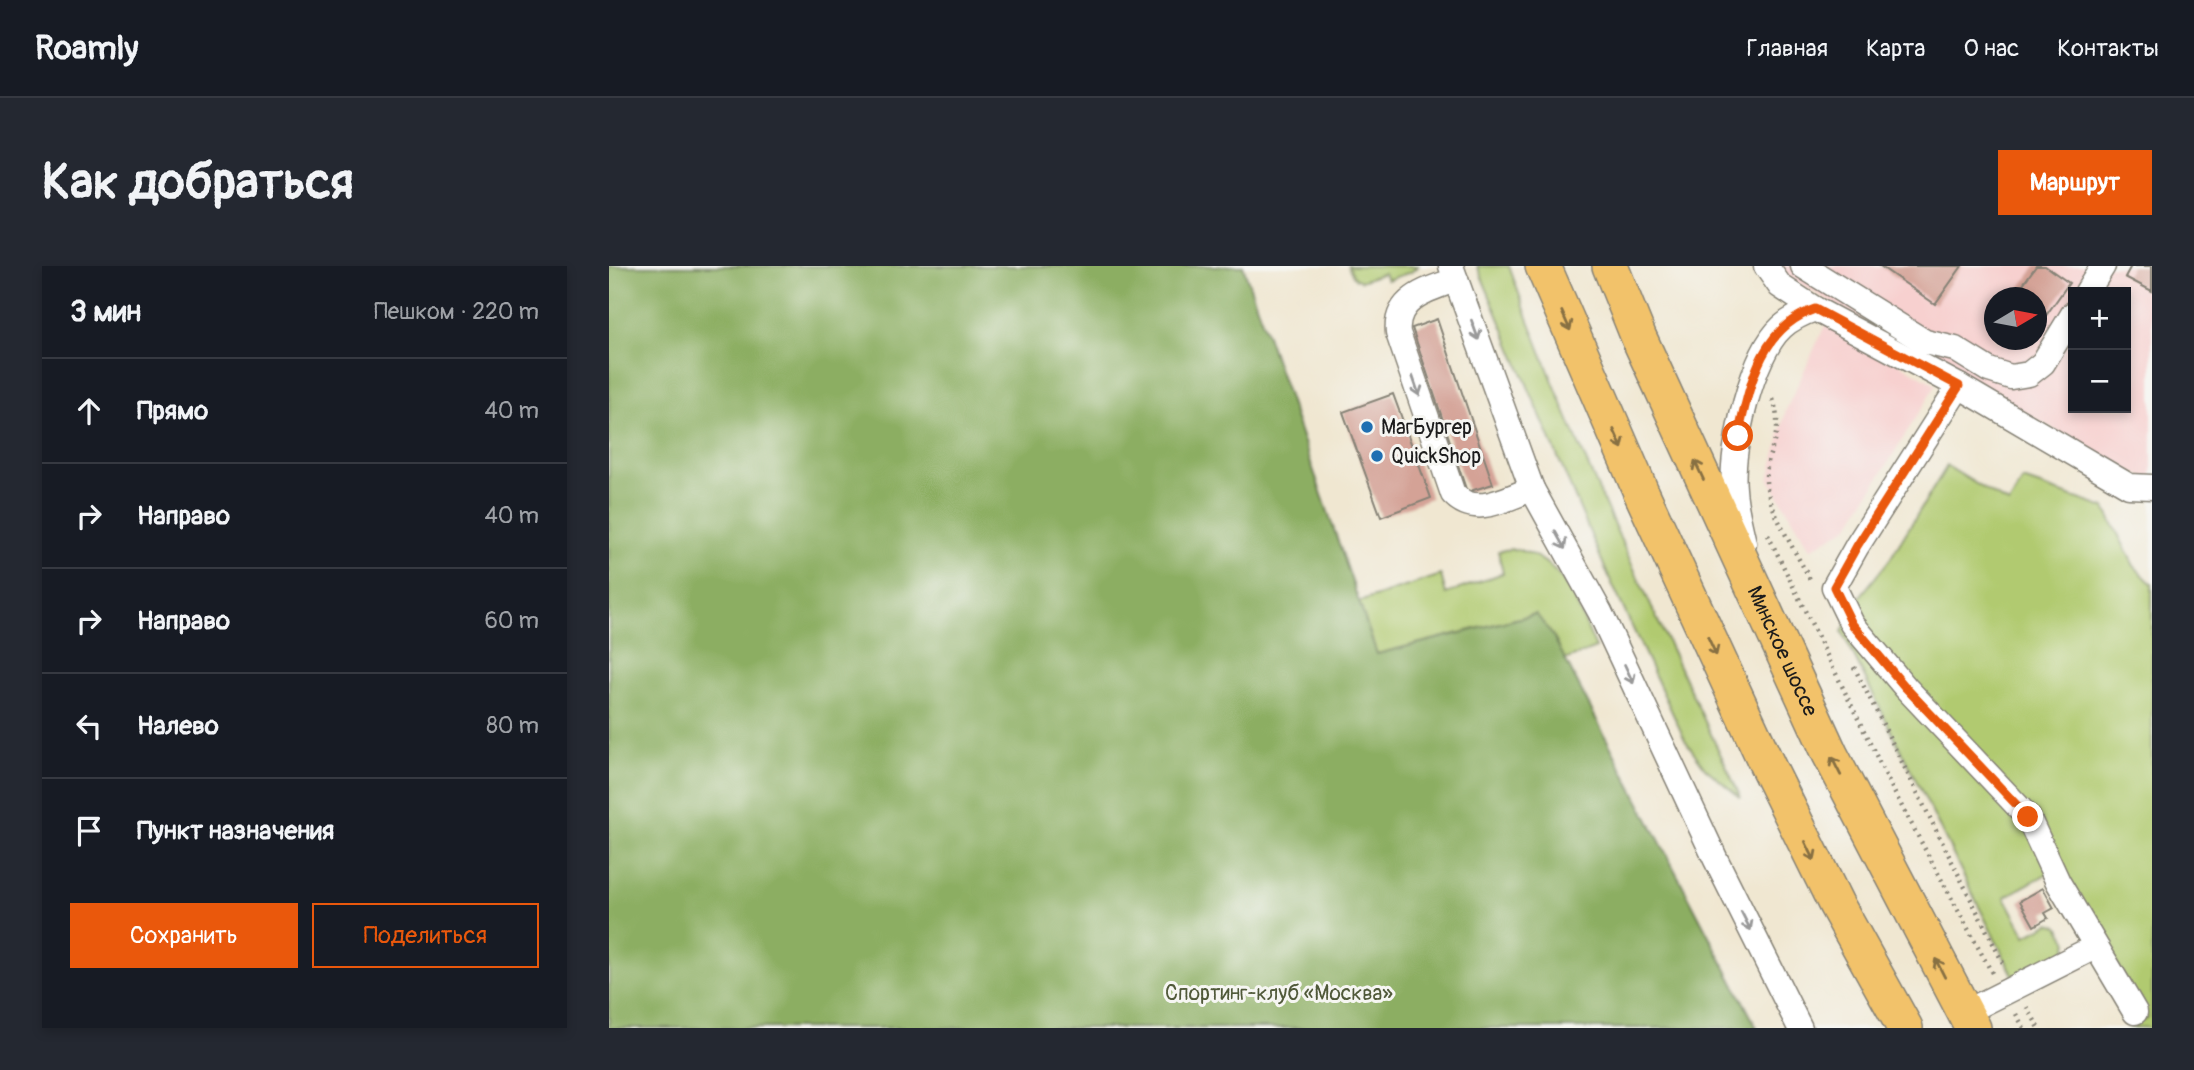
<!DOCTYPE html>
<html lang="ru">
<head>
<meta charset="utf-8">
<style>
  body { margin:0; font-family:Pangolin,sans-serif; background:#242831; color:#f1f3f6 }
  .controls { position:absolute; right:21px; top:21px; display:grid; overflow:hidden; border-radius:0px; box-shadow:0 4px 10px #0003 }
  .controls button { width:63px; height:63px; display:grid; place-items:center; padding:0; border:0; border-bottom:2px solid #363941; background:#171b24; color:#f1f3f6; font:35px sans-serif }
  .compass { position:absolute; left:1375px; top:21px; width:63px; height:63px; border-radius:50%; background:#171b24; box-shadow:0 4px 10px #0003; rotate:80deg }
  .stop { position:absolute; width:21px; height:21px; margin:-16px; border:5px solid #ea580c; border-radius:50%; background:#fff }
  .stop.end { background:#ea580c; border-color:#fff; box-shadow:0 2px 7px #0008 }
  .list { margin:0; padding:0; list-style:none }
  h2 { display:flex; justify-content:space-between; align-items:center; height:91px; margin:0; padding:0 28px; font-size:30px }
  h2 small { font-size:23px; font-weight:400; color:#9ea1a6 }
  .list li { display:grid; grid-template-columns:46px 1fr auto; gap:21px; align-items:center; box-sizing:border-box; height:105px; padding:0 28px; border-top:2px solid #363941 }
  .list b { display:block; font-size:26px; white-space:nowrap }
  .list em { font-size:23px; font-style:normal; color:#9ea1a6 }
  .actions { display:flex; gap:14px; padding:21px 28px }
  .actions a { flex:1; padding:16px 0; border:2px solid #ea580c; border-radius:0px; text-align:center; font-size:24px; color:#ea580c }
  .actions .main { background:#ea580c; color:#fff }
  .icon { flex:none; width:38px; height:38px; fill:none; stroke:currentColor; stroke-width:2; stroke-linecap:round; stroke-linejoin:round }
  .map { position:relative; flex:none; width:1543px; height:762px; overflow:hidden; border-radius:0px }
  header { display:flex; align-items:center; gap:42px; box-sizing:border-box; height:98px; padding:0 35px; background:#171b24; border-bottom:2px solid #363941 }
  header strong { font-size:33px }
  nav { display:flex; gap:38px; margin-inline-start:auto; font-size:24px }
  .intro { display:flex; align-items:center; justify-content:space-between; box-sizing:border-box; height:168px; padding:0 42px }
  h1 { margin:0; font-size:49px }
  .button { padding:18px 32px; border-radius:0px; background:#ea580c; color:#fff; font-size:24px; font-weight:700 }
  main { display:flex; gap:42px; padding:0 42px }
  aside { flex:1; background:#171b24; border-radius:0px; box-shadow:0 4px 10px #0003 }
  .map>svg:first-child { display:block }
  .built { fill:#f7d0cf; fill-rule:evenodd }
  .green { fill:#b1ca70; stroke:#667346; stroke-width:2 }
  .forest { fill:#8cae62; stroke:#54653f; stroke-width:2 }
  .building { fill:#d4a296 }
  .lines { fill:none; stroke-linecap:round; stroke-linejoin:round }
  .minor-casing { stroke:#868276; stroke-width:27 }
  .highway-casing { stroke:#868276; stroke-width:38 }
  .path { stroke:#868276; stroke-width:4.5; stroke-dasharray:2 5; stroke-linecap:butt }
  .minor { stroke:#fff; stroke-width:24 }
  .highway { stroke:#f2c26a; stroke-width:35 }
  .oneway { stroke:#876f43 }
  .oneway2 { stroke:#999 }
  .route { stroke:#ea580c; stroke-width:9 }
  .poi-dot { fill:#1f6fb2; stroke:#f6f6f2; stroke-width:2.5 }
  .labels { text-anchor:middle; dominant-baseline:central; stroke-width:6; stroke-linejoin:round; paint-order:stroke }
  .poi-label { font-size:21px; fill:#1c1c1c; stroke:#f6f6f2; text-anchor:start }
  .street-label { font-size:21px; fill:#1c1c1c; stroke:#f6f6f2 }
  .park-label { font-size:21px; fill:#505939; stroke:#f6f6f2 }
</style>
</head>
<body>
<header>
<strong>Roamly</strong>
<nav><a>Главная</a><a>Карта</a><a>О нас</a><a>Контакты</a></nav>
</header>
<div class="intro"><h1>Как добраться</h1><a class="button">Маршрут</a></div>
<main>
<aside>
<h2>3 мин<small>Пешком · 220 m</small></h2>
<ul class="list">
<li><svg class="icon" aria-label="ahead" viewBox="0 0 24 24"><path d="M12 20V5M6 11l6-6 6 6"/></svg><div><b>Прямо</b></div><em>40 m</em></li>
<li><svg class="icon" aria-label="right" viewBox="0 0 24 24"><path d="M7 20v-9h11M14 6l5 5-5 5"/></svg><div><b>Направо</b></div><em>40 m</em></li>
<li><svg class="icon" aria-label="right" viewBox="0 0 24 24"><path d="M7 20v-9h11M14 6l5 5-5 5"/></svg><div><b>Направо</b></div><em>60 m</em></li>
<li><svg class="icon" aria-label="left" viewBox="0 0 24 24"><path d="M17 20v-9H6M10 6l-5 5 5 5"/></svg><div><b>Налево</b></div><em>80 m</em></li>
<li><svg class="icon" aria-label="arrive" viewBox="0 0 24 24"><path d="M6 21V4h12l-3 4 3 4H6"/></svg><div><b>Пункт назначения</b></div></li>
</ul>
<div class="actions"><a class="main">Сохранить</a><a>Поделиться</a></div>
</aside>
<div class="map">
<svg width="1543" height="762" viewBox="0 0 1543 762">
  <rect width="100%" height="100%" fill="#f6f6f2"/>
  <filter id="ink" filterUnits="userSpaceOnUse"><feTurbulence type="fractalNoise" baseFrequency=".0143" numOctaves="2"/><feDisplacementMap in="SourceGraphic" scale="14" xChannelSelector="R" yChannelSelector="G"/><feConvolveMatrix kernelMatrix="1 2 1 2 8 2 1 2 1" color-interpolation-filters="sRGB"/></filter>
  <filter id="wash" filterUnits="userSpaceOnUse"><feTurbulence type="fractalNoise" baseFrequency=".00686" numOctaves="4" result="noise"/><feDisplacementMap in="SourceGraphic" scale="28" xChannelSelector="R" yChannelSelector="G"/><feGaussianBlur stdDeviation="1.57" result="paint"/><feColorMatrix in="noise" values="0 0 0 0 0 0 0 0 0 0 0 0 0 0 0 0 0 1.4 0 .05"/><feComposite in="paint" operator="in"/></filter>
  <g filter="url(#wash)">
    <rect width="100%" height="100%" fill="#f0e7d1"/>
    <g class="built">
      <path d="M 1170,0 L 1543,0 L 1543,214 L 1527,208 L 1349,111 L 1179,11 ZM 1464,26 L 1517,26 L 1517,142 L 1464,142 ZM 1386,32 L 1428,32 L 1428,74 L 1386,74 Z"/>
      <path d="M 1218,55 L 1327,119 L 1240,260 L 1202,283 L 1160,214 L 1177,144 Z"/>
    </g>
    <g class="green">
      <path d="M 739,0 L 809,0 L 802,6 L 778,14 L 775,7 L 752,15 L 745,12 Z"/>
      <path d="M 868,0 L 900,0 C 965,183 1050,357 1132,532 L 1096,502 L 1076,474 L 998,307 Z"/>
      <path d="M 1338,200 L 1400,238 L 1414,214 L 1496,242 L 1525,300 L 1543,318 L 1543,762 L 1520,761 L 1538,751 L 1452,600 L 1396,631 L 1417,670 L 1441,657 L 1450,660 L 1459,676 L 1456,686 L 1406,713 L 1233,366 L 1249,333 L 1281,293 Z"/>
      <path d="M 904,283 C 955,291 968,341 987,382 L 956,394 L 944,370 L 926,348 L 768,388 L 750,336 L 832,309 L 837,328 L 894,307 L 889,285 Z"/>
    </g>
    <path class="forest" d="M 0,0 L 634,0 L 768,388 L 927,348 L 944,370 L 1148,762 L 0,762 Z"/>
    <g id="blocks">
      <g class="building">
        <path d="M 1271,0 L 1353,0 L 1326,38 Z"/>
        <path d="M 1427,0 L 1436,0 L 1460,17 L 1428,62 L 1428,32 L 1404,32 Z"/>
        <path d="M 1522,0 L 1543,0 L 1543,25 L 1516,11 Z"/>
        <path d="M 828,53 L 884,218 L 858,226 L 803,62 Z"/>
        <path d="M 784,128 L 822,232 L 772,251 L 734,146 Z"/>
        <path d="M 1434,622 L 1445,642 L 1436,647 L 1439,652 L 1425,660 L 1411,635 Z"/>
      </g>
    </g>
  </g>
  <g filter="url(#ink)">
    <use href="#blocks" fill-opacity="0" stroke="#868276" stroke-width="2"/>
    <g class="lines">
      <defs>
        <g id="minor">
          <path d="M 842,0 L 923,223 L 991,346 L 1107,594 L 1191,762"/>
          <path d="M 1157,0 L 1171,20 L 1206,43 L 1350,120 L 1520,220 L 1543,221"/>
          <path d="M 1194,0 L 1316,76 L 1346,83 L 1380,104 L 1402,111 L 1420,108 L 1434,97 L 1464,48"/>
          <path d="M 847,14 C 820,23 785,32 789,67 L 844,228 C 867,252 897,232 923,223"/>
          <path d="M 1478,26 L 1494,0"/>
          <path d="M 1350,120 L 1248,280 L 1225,321 L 1243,358 L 1297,422 L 1419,551 L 1449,616 L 1526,746"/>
          <path d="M 1135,277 C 1131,259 1126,241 1125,223 C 1121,183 1143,88 1173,61 C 1183,52 1194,47 1206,43"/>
          <path d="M 1355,747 L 1486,681"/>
        </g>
        <g id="highway">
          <path d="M 934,0 L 1032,226 L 1160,503 L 1227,638 L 1296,762"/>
          <path id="s1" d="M 1001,0 L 1030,72 L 1221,488 L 1364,762"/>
        </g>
      </defs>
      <use href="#minor" class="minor-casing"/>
      <use href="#highway" class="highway-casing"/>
      <g class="path">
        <path d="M 1164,133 C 1176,171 1158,179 1157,212 C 1156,238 1189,290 1202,315"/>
        <path d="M 1159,269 L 1284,524 L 1383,707"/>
        <path d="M 1245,401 L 1395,699"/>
        <path d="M 1418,741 L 1430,762"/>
        <path d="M 1407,748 L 1415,762"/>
      </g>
      <use href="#minor" class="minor"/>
      <use href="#highway" class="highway"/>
    </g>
    <defs><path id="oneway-shaft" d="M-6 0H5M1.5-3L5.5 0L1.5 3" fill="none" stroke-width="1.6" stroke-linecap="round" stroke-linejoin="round" transform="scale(1.75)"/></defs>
    <g class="oneway">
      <use href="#oneway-shaft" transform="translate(957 55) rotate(66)"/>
      <use href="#oneway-shaft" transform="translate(1009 173) rotate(66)"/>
      <use href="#oneway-shaft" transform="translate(1090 204) rotate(-115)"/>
      <use href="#oneway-shaft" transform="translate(1103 380) rotate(65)"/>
      <use href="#oneway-shaft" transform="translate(1227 500) rotate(-117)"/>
      <use href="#oneway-shaft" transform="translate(1201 585) rotate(64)"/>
      <use href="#oneway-shaft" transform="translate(1331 702) rotate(-117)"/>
    </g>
    <g class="oneway2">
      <use href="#oneway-shaft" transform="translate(866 64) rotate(70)"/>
      <use href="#oneway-shaft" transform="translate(807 120) rotate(71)"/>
      <use href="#oneway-shaft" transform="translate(951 274) rotate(61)"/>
      <use href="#oneway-shaft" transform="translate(1020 408) rotate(65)"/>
      <use href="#oneway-shaft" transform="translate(1137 655) rotate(63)"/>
    </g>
  </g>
  <g class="lines" filter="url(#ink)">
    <path class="route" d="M 1129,170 C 1141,118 1151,62 1206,43 L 1350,120 L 1248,280 L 1225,321 L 1243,358 L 1297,422 L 1419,551"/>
  </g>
  <g class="poi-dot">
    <circle cx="758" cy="161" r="7"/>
    <circle cx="768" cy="190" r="7"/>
  </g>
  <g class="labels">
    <g class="poi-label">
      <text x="772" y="161">МагБургер</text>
      <text x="782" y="190">QuickShop</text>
    </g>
    <g class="street-label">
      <text stroke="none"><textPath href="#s1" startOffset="422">Минское шоссе</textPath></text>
    </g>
    <g class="park-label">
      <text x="670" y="727">Спортинг-клуб «Москва»</text>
    </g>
  </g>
</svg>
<div class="controls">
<button>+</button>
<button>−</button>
</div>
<svg class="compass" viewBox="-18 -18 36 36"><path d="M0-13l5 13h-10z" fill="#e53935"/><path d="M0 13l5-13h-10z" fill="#9ea1a6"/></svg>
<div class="stop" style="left:1129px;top:170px"></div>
<div class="stop end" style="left:1419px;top:551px"></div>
</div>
</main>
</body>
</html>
